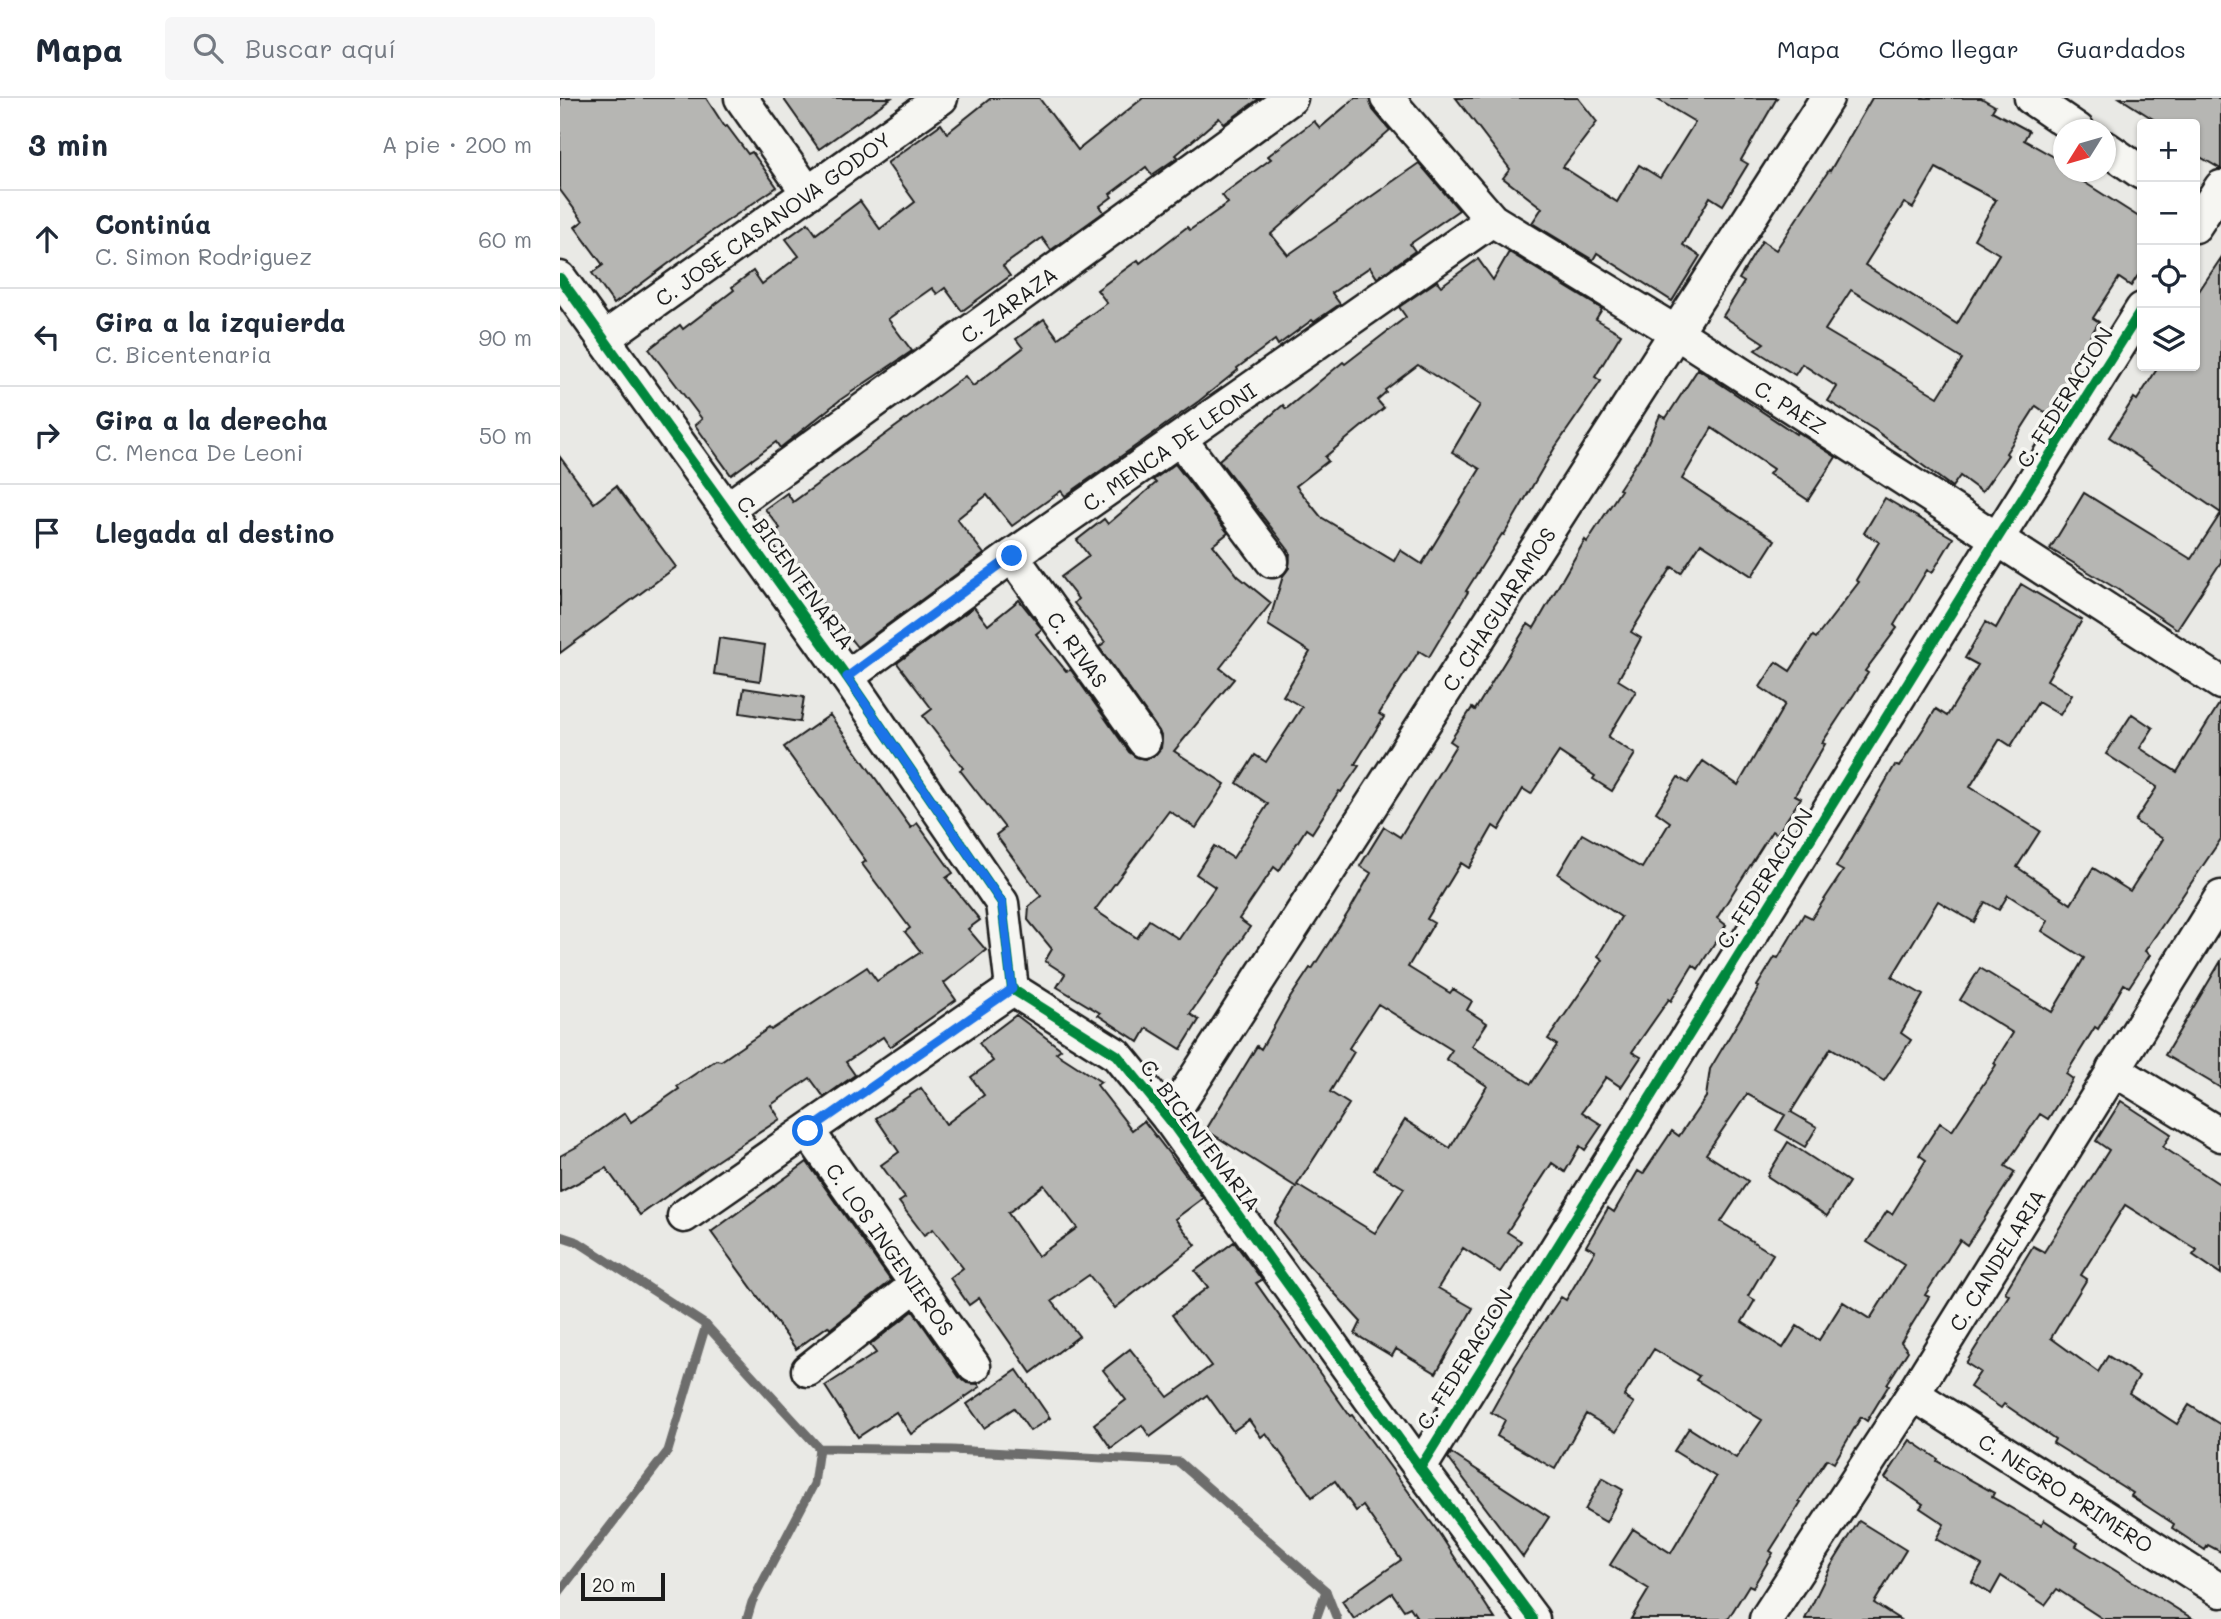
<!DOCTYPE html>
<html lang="es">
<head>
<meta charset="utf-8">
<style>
  body { margin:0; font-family:Mali,sans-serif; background:#f6f6f7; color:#1f2937 }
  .controls { position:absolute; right:21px; top:21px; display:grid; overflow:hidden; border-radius:7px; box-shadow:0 2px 5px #0004 }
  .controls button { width:63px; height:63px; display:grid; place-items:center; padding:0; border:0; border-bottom:2px solid #e0e1e3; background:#fff; color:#1f2937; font:35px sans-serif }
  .compass { position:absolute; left:1493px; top:21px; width:63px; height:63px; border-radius:50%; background:#fff; box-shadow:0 2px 5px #0004; rotate:233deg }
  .scale { position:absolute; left:21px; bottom:18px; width:84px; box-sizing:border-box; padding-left:7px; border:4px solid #1c1c1c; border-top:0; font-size:19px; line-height:24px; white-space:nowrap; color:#1c1c1c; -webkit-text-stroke:5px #f6f6f2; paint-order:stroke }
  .stop { position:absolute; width:21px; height:21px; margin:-16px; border:5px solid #1a73e8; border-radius:50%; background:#fff }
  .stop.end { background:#1a73e8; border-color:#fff; box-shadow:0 2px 7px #0008 }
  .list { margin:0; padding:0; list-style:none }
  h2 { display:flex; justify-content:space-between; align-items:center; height:91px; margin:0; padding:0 28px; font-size:30px }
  h2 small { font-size:23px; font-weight:400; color:#747a83 }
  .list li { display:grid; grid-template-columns:46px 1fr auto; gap:21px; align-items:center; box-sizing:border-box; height:98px; padding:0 28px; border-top:2px solid #e0e1e3 }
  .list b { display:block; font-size:26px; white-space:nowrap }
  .list p { margin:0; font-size:23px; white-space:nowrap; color:#747a83 }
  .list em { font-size:23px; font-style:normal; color:#747a83 }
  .icon { flex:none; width:38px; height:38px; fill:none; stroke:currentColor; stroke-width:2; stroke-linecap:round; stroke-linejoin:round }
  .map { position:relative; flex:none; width:1661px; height:1521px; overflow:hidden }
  header { display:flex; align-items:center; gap:42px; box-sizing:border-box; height:98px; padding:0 35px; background:#fff; border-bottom:2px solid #e0e1e3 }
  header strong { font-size:33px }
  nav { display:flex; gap:38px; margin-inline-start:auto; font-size:24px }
  .search { width:490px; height:63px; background:#f6f6f7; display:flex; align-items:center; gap:18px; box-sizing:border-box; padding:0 24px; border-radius:7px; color:#747a83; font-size:26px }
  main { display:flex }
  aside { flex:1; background:#fff }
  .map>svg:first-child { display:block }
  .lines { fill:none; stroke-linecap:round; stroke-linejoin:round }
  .stream { stroke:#6d6d6c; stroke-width:9 }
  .building { fill:#b6b6b3; stroke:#1c1c1c; stroke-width:2; fill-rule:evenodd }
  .minor-casing { stroke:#1c1c1c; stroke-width:37 }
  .minor { stroke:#f6f6f2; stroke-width:32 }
  .cycleway-casing { stroke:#f6f6f2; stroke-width:15 }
  .cycleway { stroke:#00873e; stroke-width:10 }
  .route { stroke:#1a73e8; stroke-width:9 }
  .labels { text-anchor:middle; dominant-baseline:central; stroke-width:7; stroke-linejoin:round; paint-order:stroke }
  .street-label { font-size:21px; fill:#1c1c1c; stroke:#f6f6f2 }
</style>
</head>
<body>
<header>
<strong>Mapa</strong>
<div class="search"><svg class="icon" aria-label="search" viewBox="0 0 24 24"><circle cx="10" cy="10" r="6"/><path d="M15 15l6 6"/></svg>Buscar aquí</div>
<nav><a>Mapa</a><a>Cómo llegar</a><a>Guardados</a></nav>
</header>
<main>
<aside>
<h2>3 min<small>A pie · 200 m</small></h2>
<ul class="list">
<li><svg class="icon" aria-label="ahead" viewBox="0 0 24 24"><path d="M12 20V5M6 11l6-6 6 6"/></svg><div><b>Continúa</b><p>C. Simon Rodriguez</p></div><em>60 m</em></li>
<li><svg class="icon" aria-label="left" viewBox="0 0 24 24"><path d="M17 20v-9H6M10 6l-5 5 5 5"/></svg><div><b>Gira a la izquierda</b><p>C. Bicentenaria</p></div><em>90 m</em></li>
<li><svg class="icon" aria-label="right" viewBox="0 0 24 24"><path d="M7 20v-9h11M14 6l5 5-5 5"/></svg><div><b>Gira a la derecha</b><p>C. Menca De Leoni</p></div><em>50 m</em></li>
<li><svg class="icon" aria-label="arrive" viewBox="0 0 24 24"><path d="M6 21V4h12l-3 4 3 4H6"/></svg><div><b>Llegada al destino</b></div></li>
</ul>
</aside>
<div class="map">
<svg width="1661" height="1521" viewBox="0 0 1661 1521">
  <rect width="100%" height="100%" fill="#e9e9e5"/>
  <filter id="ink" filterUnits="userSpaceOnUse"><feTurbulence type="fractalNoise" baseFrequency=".0143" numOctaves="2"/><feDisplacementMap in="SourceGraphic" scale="14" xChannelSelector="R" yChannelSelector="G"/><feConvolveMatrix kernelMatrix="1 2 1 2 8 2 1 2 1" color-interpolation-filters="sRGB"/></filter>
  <g filter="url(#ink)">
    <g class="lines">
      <g class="stream">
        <path d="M 0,1138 L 18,1144 L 146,1227 L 259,1350 L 392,1352 L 619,1364 L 766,1493 L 777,1521"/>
        <path d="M 0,1493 L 108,1353 L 146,1227"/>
        <path d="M 187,1521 L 192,1504 L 254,1386 L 259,1350"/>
        <path d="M 756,1521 L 766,1493"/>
      </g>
    </g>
    <g class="building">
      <path d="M 0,0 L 146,0 L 165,29 L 167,28 L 188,56 L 192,54 L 217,89 L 151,134 L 54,206 L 32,175 L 43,167 L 15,129 L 23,123 L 0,92 Z"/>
      <path d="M 223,0 L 331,0 L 259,51 Z"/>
      <path d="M 431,0 L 479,0 L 518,52 L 583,0 L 700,0 L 664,26 L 659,20 L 616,57 L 618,59 L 592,77 L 586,69 L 550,96 L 552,99 L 540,108 L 544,114 L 491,152 L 482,140 L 443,168 L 450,178 L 402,213 L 385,190 L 377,196 L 372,190 L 328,221 L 352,253 L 280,302 L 220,350 L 216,344 L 171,377 L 135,327 L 142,321 L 89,251 L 120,227 L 123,231 L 174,192 L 172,189 L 193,173 L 202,186 L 239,158 L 226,141 L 248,125 L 256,136 L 300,103 L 320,131 L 355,104 L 327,65 L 381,26 L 387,35 Z"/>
      <path d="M 795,0 L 809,0 L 813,12 L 830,32 L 711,136 L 728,157 L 859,65 L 899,112 L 850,146 L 855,153 L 817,180 L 810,169 L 772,195 L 780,206 L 754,224 L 752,222 L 718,247 L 715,242 L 677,270 L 678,272 L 639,303 L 505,398 L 501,393 L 452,428 L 427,397 L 397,421 L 424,456 L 297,549 L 237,474 L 239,472 L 212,437 L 220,430 L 205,411 L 227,395 L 233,404 L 405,278 L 413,288 L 463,250 L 456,241 L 484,221 L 498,240 L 547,205 L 537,192 L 578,162 L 580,165 L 627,129 L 630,132 L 668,105 L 662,97 L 711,61 L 708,58 L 754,23 L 760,30 Z"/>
      <path d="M 896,0 L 1018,0 L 1037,24 L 1003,69 L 1057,104 L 1079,67 L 1100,80 L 1135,24 L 1095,0 L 1217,0 L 1181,62 L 1188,66 L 1163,107 L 1150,99 L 1123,147 L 1140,158 L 1112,203 L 1037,155 L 1033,162 L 972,125 L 982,110 L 943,80 L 950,71 Z"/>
      <path d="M 1312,0 L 1421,0 L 1435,8 L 1432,13 L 1469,33 L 1464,42 L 1503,64 L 1503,74 L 1518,74 L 1522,76 L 1519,81 L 1582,121 L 1582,171 L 1571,188 L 1559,180 L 1533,220 L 1539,224 L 1507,276 L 1516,282 L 1506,297 L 1492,319 L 1476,308 L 1446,355 L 1448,357 L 1422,394 L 1400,378 L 1392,389 L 1315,332 L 1268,303 L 1277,289 L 1242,266 L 1235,277 L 1195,252 L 1204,245 L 1163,218 L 1184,184 L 1179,181 L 1202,143 L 1216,152 L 1269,72 L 1270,73 ZM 1376,70 L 1436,102 L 1414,141 L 1439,156 L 1397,226 L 1305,167 L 1344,105 L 1353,110 ZM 1291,192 L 1402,261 L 1378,299 L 1265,232 Z"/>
      <path d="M 1560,0 L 1661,0 L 1661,71 L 1635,56 L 1635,26 L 1601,26 Z"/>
      <path d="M 949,154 L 1042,211 L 1036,221 L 1061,236 L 1035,279 L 1041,283 L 994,351 L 944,437 L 942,436 L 906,493 L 908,494 L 869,559 L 859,553 L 819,616 L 824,619 L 795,666 L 799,668 L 781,694 L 779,693 L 752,735 L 746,731 L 719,773 L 714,769 L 679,821 L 690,829 L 630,916 L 639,922 L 621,951 L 587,930 L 579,944 L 538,917 L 540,915 L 497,889 L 505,876 L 485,863 L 492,851 L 468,822 L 469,808 L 481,798 L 436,737 L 445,730 L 400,672 L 403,670 L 363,618 L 372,611 L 337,565 L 414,509 L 428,527 L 459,502 L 482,531 L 476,536 L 506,573 L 511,572 L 569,654 L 576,659 L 585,661 L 595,657 L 601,650 L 602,641 L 599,633 L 539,549 L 545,544 L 514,505 L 518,501 L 501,479 L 529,458 L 517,442 L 544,421 L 548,426 L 596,385 L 593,382 L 615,366 L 668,435 L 653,447 L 678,478 L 711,505 L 660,570 L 674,581 L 614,653 L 665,686 L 636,730 L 609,713 L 535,812 L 577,840 L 589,822 L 619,841 L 655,789 L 636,776 L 654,748 L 673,760 L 708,706 L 677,685 L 695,657 L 706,664 L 742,609 L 723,598 L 750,554 L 708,527 L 723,478 L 729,470 L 730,454 L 659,362 L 723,307 L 726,311 L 783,264 L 785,266 L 846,219 L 839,209 L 877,183 L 881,188 L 918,161 L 933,182 ZM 858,267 L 920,307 L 892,354 L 920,371 L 862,466 L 840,452 L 834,463 L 761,419 L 736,388 L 768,363 L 765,359 L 824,310 L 817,302 L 826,294 L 825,292 Z"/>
      <path d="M 1661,160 L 1661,464 L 1617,531 L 1557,491 L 1490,451 L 1524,395 L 1631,461 L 1661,415 L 1549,339 L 1574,300 L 1577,302 L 1599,268 L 1635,268 L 1635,199 Z"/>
      <path d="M 1138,271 L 1236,336 L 1237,334 L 1276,359 L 1248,402 L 1209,376 L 1213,371 L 1152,330 L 1122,381 L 1215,442 L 1192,478 L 1141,445 L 1121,475 L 1112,469 L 1071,534 L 1081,540 L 1058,582 L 1076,593 L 1048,639 L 1075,656 L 1052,693 L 1033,681 L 1035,678 L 999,654 L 971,696 L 963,691 L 939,732 L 933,728 L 909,770 L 901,765 L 867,821 L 874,825 L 848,869 L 890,895 L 893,891 L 912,903 L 907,912 L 927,925 L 912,948 L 971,986 L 997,947 L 988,941 L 1043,862 L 1038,858 L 1061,819 L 998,776 L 1022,736 L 1082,770 L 1110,724 L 1096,714 L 1118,679 L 1128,685 L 1143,663 L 1178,687 L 1225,606 L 1200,589 L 1216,564 L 1230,573 L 1253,538 L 1256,540 L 1299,484 L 1296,482 L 1319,444 L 1304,435 L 1325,400 L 1393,440 L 1372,475 L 1367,472 L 1334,527 L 1337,530 L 1305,573 L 1308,575 L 1262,645 L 1265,646 L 1235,697 L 1241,700 L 1217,736 L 1212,733 L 1157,820 L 1166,827 L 1138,871 L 1133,867 L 1111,903 L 1109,901 L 1072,954 L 1081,959 L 1061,989 L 1046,979 L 1022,1014 L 1042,1027 L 1025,1052 L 1020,1048 L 1005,1074 L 992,1065 L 947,1134 L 961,1143 L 940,1174 L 903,1150 L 878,1190 L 913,1210 L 876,1275 L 836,1251 L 832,1258 L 795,1236 L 801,1224 L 743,1161 L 714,1125 L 736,1089 L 646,1032 L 697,948 L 701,951 L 728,903 L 750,870 L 752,871 L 791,810 L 811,775 L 800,768 L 824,729 L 840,739 L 896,647 L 890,643 L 912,610 L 915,612 L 968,526 L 974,530 L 1025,442 L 1027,444 L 1061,392 L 1059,391 L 1085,351 L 1100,317 L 1106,320 ZM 818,906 L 892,952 L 886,961 L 927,988 L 890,1050 L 845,1022 L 814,1072 L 844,1090 L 815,1135 L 737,1087 L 789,1006 L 770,994 L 794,954 L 789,950 Z"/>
      <path d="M 0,359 L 34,405 L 56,388 L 116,469 L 0,555 Z"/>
      <path d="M 1461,486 L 1522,522 L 1487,582 L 1512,597 L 1500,617 L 1478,604 L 1451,648 L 1440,641 L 1410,689 L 1480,733 L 1457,769 L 1511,806 L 1533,770 L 1570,793 L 1603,741 L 1575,723 L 1597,689 L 1546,656 L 1572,616 L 1593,630 L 1580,650 L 1617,674 L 1661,603 L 1661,741 L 1585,853 L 1590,857 L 1569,889 L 1564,886 L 1538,931 L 1535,929 L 1506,976 L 1513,981 L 1488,1021 L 1480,1016 L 1445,1068 L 1455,1074 L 1407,1147 L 1400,1142 L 1365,1197 L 1369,1199 L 1341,1244 L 1348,1253 L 1327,1286 L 1329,1287 L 1307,1323 L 1301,1319 L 1274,1365 L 1267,1361 L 1239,1403 L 1241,1404 L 1210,1453 L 1213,1455 L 1193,1489 L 1189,1487 L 1168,1521 L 1071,1521 L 1089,1491 L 1050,1467 L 1073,1431 L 1111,1455 L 1156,1379 L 1114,1353 L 1129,1330 L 1176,1360 L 1202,1322 L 1136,1282 L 1139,1278 L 1094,1251 L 1064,1298 L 1074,1305 L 1056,1334 L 1026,1316 L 995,1371 L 937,1338 L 945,1322 L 931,1314 L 955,1271 L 954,1270 L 973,1240 L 1001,1199 L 1006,1202 L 1035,1153 L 1026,1148 L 1048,1110 L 1054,1114 L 1078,1073 L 1083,1076 L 1112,1033 L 1119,1038 L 1146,999 L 1150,971 L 1199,889 L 1197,888 L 1215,859 L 1218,860 L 1244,816 L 1252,820 L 1283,773 L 1276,769 L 1335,667 L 1339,669 L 1376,611 L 1387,618 L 1418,567 L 1405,560 L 1426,524 L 1436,530 ZM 1448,797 L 1488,823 L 1482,833 L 1524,860 L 1492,914 L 1420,870 L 1400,902 L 1453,935 L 1434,965 L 1436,967 L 1392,1033 L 1380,1025 L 1359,1057 L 1366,1062 L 1332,1116 L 1327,1113 L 1307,1144 L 1344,1167 L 1310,1221 L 1283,1204 L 1259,1242 L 1237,1228 L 1223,1250 L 1182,1224 L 1195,1202 L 1188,1198 L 1213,1156 L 1161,1124 L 1188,1083 L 1146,1056 L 1187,996 L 1225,1017 L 1216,1032 L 1245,1049 L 1257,1029 L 1231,1014 L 1271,950 L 1324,983 L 1351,942 L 1341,935 L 1363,897 L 1332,879 L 1378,803 L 1414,824 L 1425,804 L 1439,812 Z"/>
      <path d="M 159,540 L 205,547 L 200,583 L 154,576 Z"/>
      <path d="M 184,590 L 244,599 L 240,624 L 180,615 Z"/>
      <path d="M 270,617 L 351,730 L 357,725 L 393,775 L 386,780 L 420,822 L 408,831 L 426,852 L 384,885 L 396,902 L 330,949 L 323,939 L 286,964 L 295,977 L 264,999 L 250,980 L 211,1007 L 220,1021 L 155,1064 L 80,1117 L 46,1070 L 0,1094 L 0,1058 L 18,1048 L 65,1015 L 71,1024 L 119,991 L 117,988 L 156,962 L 161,963 L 209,930 L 211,932 L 307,869 L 317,883 L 361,854 L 345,834 L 350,830 L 302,766 L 306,763 L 224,649 Z"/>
      <path d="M 1661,863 L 1661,990 L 1605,957 Z"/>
      <path d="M 456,917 L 501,951 L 496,955 L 541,984 L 537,987 L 572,1032 L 584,1023 L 643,1100 L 615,1121 L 636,1147 L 555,1210 L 529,1177 L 492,1203 L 519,1238 L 471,1275 L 419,1200 L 409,1207 L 390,1180 L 403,1170 L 373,1131 L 364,1137 L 339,1104 L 345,1100 L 321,1067 L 339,1054 L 316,1020 L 361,990 L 386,1026 L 424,997 L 411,979 L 433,963 L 419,945 ZM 484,1087 L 517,1130 L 478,1158 L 448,1115 Z"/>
      <path d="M 1561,1003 L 1611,1036 L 1603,1049 L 1661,1087 L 1661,1176 L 1633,1157 L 1637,1152 L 1565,1107 L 1521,1177 L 1527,1181 L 1491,1240 L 1538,1274 L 1548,1258 L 1579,1278 L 1569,1295 L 1617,1326 L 1629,1307 L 1661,1327 L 1661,1454 L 1648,1447 L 1645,1452 L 1612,1430 L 1614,1426 L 1571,1398 L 1573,1395 L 1493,1345 L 1495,1341 L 1444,1306 L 1441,1310 L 1410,1289 L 1420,1274 L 1406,1265 L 1449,1197 L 1445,1194 L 1473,1148 L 1484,1154 L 1549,1052 L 1536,1043 Z"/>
      <path d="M 1228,1044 L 1289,1084 L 1267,1118 L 1207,1078 Z"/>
      <path d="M 247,1064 L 331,1183 L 270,1231 L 268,1228 L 236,1251 L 151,1134 Z"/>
      <path d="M 674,1144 L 702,1182 L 696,1185 L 790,1318 L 792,1317 L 879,1435 L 935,1521 L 858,1521 L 850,1509 L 844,1512 L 832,1495 L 794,1521 L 782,1503 L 841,1462 L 803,1408 L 796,1413 L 775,1383 L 752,1399 L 706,1335 L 701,1339 L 689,1322 L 673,1333 L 647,1297 L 590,1339 L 582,1327 L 551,1350 L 534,1326 L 566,1302 L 543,1272 L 570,1251 L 608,1299 L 651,1268 L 612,1217 L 648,1189 L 635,1173 Z"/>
      <path d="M 353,1213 L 399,1279 L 407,1285 L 418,1286 L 420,1289 L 351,1336 L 336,1314 L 298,1339 L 265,1288 L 316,1255 L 310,1247 Z"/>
      <path d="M 457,1272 L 490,1320 L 470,1333 L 454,1310 L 424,1330 L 407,1306 Z"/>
      <path d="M 1350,1342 L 1378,1361 L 1377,1363 L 1434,1395 L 1432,1399 L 1481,1427 L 1484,1422 L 1518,1445 L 1516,1448 L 1633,1521 L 1543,1521 L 1497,1491 L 1485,1507 L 1441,1478 L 1431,1496 L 1412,1484 L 1422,1467 L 1376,1441 L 1384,1426 L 1360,1410 L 1363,1406 L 1325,1380 Z"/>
      <path d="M 891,1355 L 989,1419 L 963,1459 L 888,1360 Z"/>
      <path d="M 1042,1380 L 1063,1392 L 1046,1424 L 1025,1412 Z"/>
      <path d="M 1299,1423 L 1346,1452 L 1314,1505 L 1339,1521 L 1245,1521 L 1271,1468 Z"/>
    </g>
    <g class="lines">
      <defs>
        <g id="minor">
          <path d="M 181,0 L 248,95"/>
          <path id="s1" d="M 827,0 L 932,122 L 1117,235 L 1661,585"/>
          <path d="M 1471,0 L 1518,32"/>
          <path d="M 1546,50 L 1582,75"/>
          <path d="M 1635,128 L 1661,89"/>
          <path d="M 0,180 L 287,579 L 442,805 L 452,891 L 557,957 L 609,1021 L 860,1370 L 973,1521"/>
          <path id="s2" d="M 43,241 L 381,0"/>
          <path d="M 620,341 L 712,463"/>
          <path id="s3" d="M 167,411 L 731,0"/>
          <path id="s4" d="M 452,458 L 584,643"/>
          <path id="s5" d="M 287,579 L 452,458 L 932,122"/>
          <path d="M 1553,971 L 1661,1037"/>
          <path id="s6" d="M 609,1021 L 1267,0"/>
          <path id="s7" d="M 248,1033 L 414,1268"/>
          <path d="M 124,1118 L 452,891"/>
          <path d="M 248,1272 L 356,1187"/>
          <path id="s8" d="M 1353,1296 L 1661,1493"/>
          <path d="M 860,1370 L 1437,441 L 1582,211"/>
          <path id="s9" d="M 1206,1521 L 1353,1296 L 1661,799"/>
        </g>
      </defs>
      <use href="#minor" class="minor-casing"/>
      <use href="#minor" class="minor"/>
      <defs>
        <g id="cycleway">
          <path d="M 0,180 L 287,579 L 442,805 L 452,891 L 557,957 L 609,1021 L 860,1370 L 973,1521"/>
          <path d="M 860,1370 L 1437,441 L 1582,211"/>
        </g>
      </defs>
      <use href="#cycleway" class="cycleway-casing"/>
      <use href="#cycleway" class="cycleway"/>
    </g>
  </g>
  <g class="lines" filter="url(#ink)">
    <path class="route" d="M 248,1033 L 452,891 L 442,805 L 287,579 L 452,458"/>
  </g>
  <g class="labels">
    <g class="street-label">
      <text stroke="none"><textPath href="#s2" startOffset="208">C. JOSE CASANOVA GODOY</textPath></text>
      <text stroke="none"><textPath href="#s3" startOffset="348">C. ZARAZA</textPath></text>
      <text transform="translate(1504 299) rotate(-58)">C. FEDERACION</text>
      <text stroke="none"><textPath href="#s1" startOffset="513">C. PAEZ</textPath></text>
      <text stroke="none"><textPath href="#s5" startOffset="396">C. MENCA DE LEONI</textPath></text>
      <text transform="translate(236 474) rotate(54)">C. BICENTENARIA</text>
      <text stroke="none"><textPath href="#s6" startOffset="607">C. CHAGUARAMOS</textPath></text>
      <text stroke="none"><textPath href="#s4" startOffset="114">C. RIVAS</textPath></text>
      <text transform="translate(1204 780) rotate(-58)">C. FEDERACION</text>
      <text transform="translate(641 1037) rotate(53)">C. BICENTENARIA</text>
      <text stroke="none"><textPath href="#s7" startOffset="144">C. LOS INGENIEROS</textPath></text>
      <text stroke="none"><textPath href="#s9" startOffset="427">C. CANDELARIA</textPath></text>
      <text transform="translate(904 1261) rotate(-58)">C. FEDERACION</text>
      <text stroke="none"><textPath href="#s8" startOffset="182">C. NEGRO PRIMERO</textPath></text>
    </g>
  </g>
</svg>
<div class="controls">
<button>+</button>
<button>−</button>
<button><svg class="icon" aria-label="locate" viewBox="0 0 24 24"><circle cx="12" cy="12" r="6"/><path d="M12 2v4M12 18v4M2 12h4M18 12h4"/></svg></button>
<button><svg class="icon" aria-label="layers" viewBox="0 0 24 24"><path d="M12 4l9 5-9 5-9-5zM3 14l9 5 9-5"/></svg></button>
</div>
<svg class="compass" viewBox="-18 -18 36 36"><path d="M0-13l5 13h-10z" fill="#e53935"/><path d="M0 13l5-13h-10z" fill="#747a83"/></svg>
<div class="scale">20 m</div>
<div class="stop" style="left:248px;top:1033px"></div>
<div class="stop end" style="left:452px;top:458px"></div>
</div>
</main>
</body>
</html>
